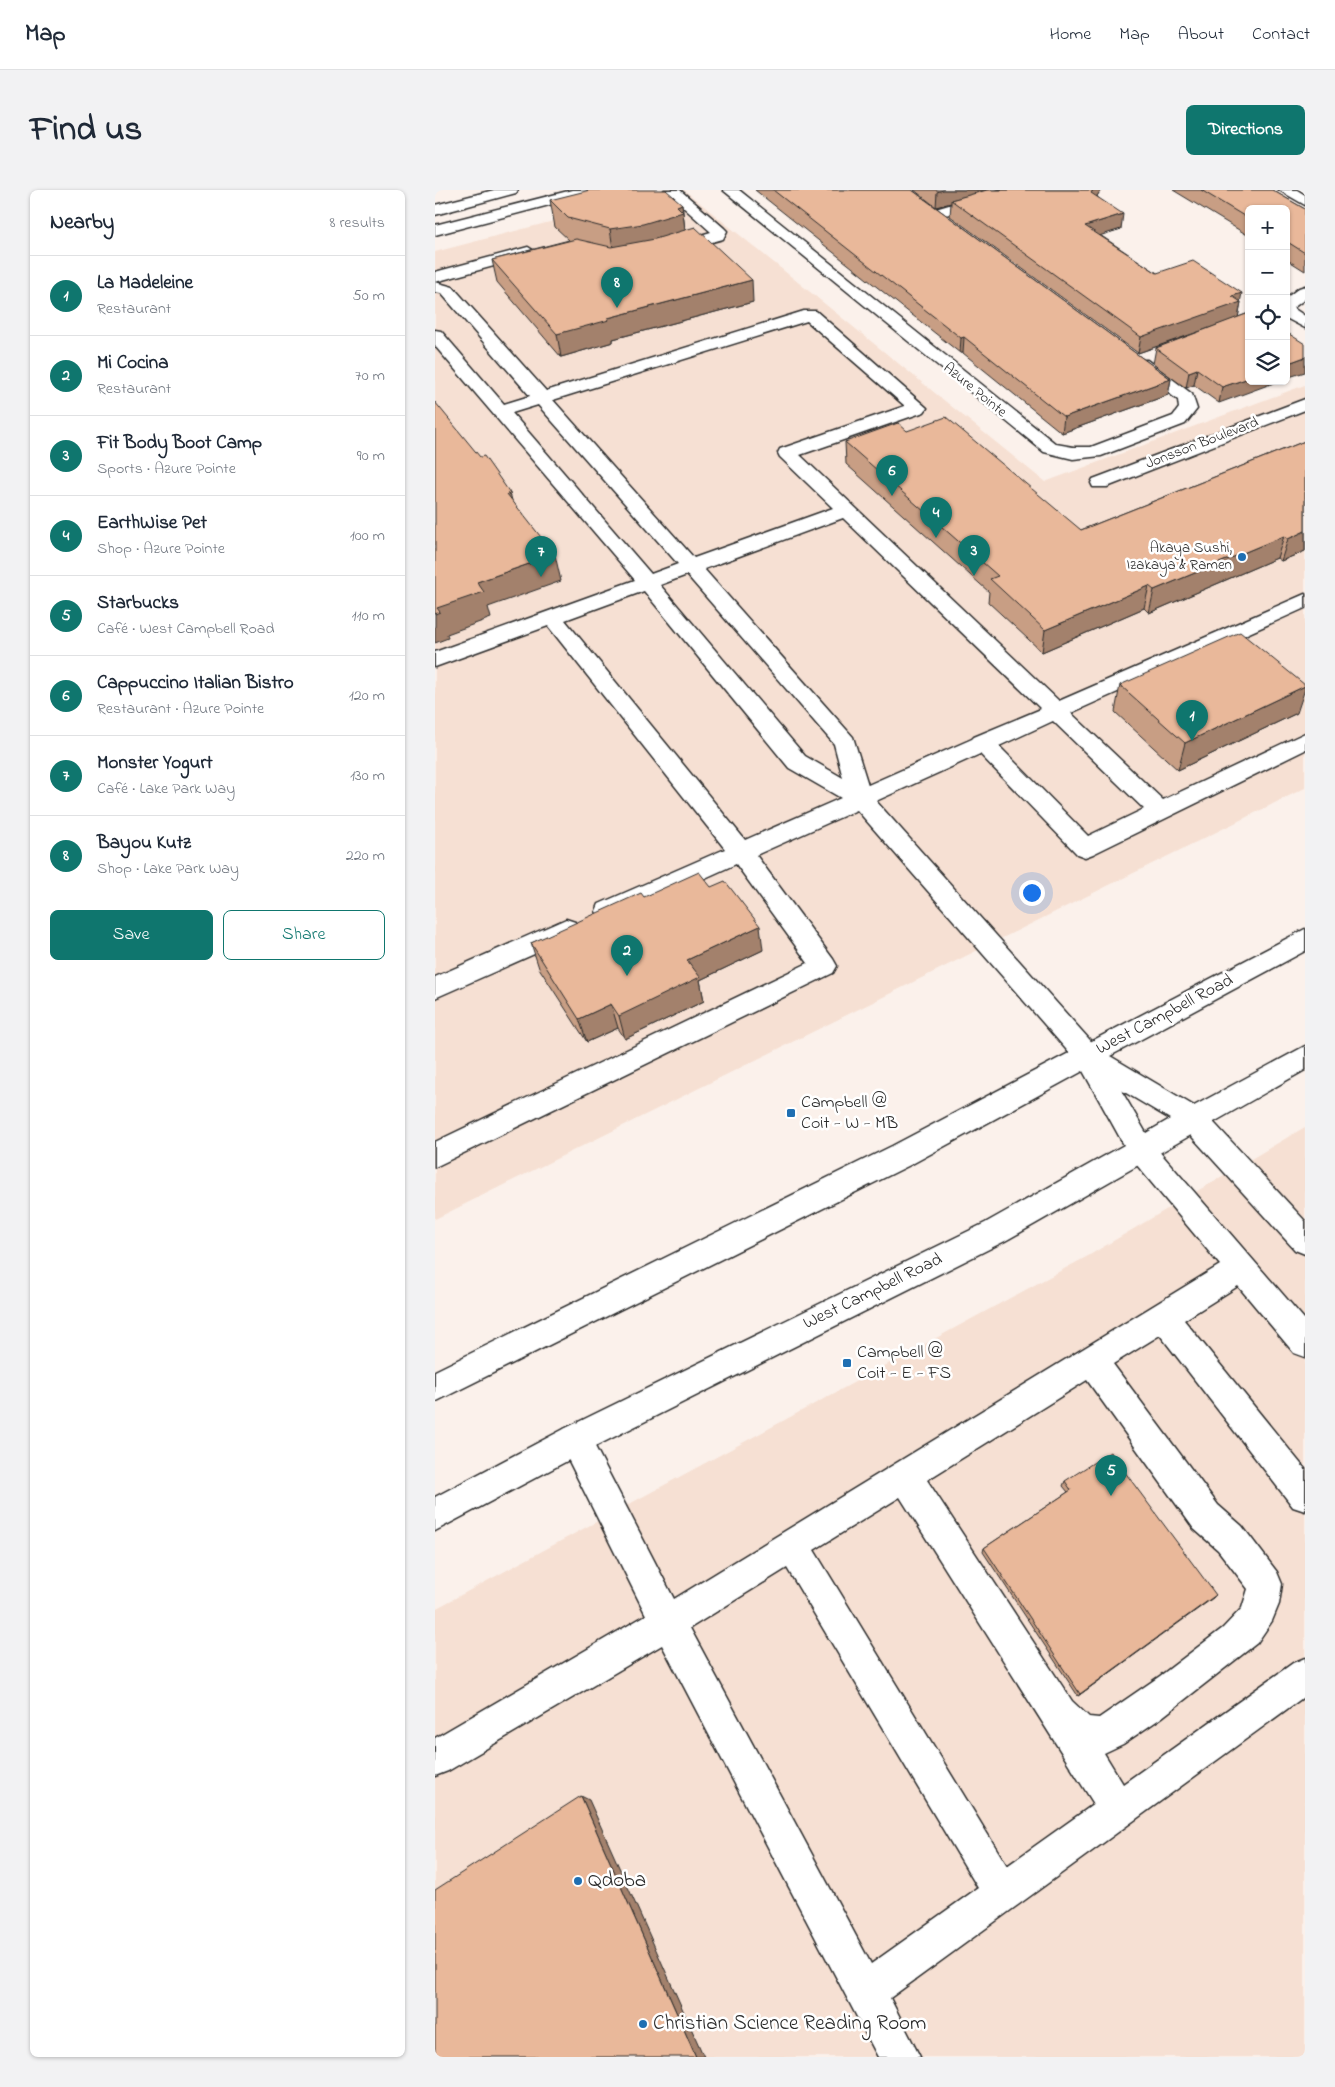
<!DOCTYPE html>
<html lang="en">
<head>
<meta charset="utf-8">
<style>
  body { margin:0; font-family:"Indie Flower",sans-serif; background:#f2f2f3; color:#1f2937 }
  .controls { position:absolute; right:15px; top:15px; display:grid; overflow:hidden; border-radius:8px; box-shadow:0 1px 4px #0004 }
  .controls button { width:45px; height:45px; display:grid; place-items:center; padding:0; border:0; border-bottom:1px solid #e0e1e3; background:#fff; color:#1f2937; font:25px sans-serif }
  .you { position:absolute; left:596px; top:702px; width:18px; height:18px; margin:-12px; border:4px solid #fff; border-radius:50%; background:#1a73e8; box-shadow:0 0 0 8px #1a73e833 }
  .badge { display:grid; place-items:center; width:32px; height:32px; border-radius:50%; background:#0f766e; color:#fff; font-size:16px; font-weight:700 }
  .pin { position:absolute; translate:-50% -41px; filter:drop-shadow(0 1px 2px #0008) }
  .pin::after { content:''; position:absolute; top:26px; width:18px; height:15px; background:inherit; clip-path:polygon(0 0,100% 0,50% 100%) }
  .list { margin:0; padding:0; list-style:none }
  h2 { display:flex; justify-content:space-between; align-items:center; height:65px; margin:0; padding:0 20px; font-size:21px }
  h2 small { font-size:16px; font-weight:400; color:#747a83 }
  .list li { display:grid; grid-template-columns:32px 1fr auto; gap:15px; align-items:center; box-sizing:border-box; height:80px; padding:0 20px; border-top:1px solid #e0e1e3 }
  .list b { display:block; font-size:19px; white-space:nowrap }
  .list p { margin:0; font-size:16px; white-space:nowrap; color:#747a83 }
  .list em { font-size:16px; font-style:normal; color:#747a83 }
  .actions { display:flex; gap:10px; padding:15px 20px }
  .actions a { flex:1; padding:11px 0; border:1px solid #0f766e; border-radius:8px; text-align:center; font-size:18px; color:#0f766e }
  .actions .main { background:#0f766e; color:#fff }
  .icon { flex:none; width:28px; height:28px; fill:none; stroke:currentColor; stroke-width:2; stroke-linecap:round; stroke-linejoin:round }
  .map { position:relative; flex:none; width:870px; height:1867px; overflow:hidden; border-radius:8px }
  header { display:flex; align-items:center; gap:30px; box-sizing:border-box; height:70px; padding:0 25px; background:#fff; border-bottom:1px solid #e0e1e3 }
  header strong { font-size:24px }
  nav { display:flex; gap:28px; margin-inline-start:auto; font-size:18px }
  .intro { display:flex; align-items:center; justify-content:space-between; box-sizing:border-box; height:120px; padding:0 30px }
  h1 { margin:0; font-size:35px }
  .button { padding:12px 22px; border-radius:8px; background:#0f766e; color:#fff; font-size:18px; font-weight:700 }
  main { display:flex; gap:30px; padding:0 30px }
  aside { flex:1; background:#fff; border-radius:8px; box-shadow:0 1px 4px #0004 }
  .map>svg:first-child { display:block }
  .built { fill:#f6e0d3 }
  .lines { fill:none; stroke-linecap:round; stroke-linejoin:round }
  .minor-casing { stroke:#2b2b2b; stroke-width:3 }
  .major-casing { stroke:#2b2b2b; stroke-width:3 }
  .minor { fill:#fff; fill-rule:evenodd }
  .major { fill:#fff; fill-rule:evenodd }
  .wall { fill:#c89e84; stroke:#2b2b2b }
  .shaded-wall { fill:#a3816c; stroke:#2b2b2b }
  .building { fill:#e9b89a; stroke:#2b2b2b }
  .poi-dot { fill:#1f6fb2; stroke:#fff; stroke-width:2 }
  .labels { text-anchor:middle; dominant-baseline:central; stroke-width:5; stroke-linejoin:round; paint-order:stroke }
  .far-street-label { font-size:15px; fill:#2b2b2b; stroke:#fff }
  .far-poi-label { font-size:15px; fill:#2b2b2b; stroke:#fff; text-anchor:end }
  .street-label { font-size:18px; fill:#2b2b2b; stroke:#fff }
  .poi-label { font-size:18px; fill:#2b2b2b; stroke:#fff; text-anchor:start }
  .near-poi-label { font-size:21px; fill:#2b2b2b; stroke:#fff; text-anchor:start }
</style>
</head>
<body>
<header>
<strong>Map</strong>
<nav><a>Home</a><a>Map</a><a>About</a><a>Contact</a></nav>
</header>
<div class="intro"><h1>Find us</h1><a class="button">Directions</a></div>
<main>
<aside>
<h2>Nearby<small>8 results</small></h2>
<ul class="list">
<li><span class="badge">1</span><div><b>La Madeleine</b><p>Restaurant</p></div><em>50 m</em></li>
<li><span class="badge">2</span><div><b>Mi Cocina</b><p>Restaurant</p></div><em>70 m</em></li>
<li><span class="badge">3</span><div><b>Fit Body Boot Camp</b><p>Sports · Azure Pointe</p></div><em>90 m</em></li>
<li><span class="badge">4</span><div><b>EarthWise Pet</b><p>Shop · Azure Pointe</p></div><em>100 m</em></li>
<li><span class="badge">5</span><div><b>Starbucks</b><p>Café · West Campbell Road</p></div><em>110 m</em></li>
<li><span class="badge">6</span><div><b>Cappuccino Italian Bistro</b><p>Restaurant · Azure Pointe</p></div><em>120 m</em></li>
<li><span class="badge">7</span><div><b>Monster Yogurt</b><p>Café · Lake Park Way</p></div><em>130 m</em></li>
<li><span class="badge">8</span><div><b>Bayou Kutz</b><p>Shop · Lake Park Way</p></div><em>220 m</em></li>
</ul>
<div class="actions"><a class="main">Save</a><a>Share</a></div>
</aside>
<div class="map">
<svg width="870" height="1867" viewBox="0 0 870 1867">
  <rect width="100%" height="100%" fill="#fbf1eb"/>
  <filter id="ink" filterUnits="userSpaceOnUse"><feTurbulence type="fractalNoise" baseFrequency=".02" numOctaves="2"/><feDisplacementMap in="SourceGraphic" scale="10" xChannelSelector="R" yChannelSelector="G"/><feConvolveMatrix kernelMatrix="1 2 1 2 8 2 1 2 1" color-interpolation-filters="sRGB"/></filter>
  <g filter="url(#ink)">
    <g class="built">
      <path d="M 237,0 L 249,0 L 610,292 L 870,195 L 870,598 L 0,1029 L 0,62 Z"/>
      <path d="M 870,937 L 870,1867 L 0,1867 L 0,1419 L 653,1066 Z"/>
    </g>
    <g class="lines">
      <defs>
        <g id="minor">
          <path d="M 59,0 L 83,0 L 81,3 L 0,25 L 0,15 Z"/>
          <path d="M 137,0 L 162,0 L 160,3 L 0,45 L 0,35 Z"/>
          <path d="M 229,0 L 245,0 L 289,38 L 292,41 L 288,49 L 237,63 L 231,61 L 229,58 L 231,55 L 276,42 Z"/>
          <path d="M 288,0 L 304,0 L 621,254 L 638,257 L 656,257 L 738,226 L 744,218 L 743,210 L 700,178 L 697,174 L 700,170 L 712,170 L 757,204 L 762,219 L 750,234 L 666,266 L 638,269 L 609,262 Z"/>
          <path d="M 564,0 L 587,0 L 585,3 L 504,27 L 494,27 L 491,24 L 494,21 Z"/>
          <path d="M 844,0 L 862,0 L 870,5 L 870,15 Z"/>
          <path d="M 93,57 L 101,62 L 99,65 L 0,92 L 0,82 Z"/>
          <path d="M 0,92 L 18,97 L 111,201 L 369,121 L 381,121 L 492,218 L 489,222 L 365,265 L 624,511 L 870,404 L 870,418 L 636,523 L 728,610 L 870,543 L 870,560 L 658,664 L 650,667 L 642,664 L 545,564 L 441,611 L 662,858 L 666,866 L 662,874 L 653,877 L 644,874 L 422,620 L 321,665 L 398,769 L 402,776 L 398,783 L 0,977 L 0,952 L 373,773 L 301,674 L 182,728 L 173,730 L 164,728 L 161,721 L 164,714 L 290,659 L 113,436 L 0,477 L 0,462 L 200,390 L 0,156 L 0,140 L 6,141 L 69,214 L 95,206 L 6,103 L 0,102 ZM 372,131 L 470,216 L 345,259 L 343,263 L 345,267 L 398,318 L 259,368 L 118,210 ZM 103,215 L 243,374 L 216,384 L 77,223 ZM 408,328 L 606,519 L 539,547 L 537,549 L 433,595 L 418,547 L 269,379 ZM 252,385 L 399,554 L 408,588 L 370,566 L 225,395 ZM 209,401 L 354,578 L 406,608 L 310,650 L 130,430 ZM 618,531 L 709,619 L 653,646 L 564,556 Z"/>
          <path d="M 870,96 L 870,109 L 858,118 L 870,126 L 870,138 L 851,128 L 851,108 L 864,98 Z"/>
          <path d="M 870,209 L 870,220 L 672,297 L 658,297 L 656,293 L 658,289 Z"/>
          <path d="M 131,729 L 140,732 L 143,739 L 140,746 L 0,808 L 0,787 Z"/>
          <path d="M 759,918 L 769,922 L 870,1031 L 870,1064 L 860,1060 L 749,938 L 745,930 L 749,922 Z"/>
          <path d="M 706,948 L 716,952 L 870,1130 L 870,1167 L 859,1163 L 803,1096 L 749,1130 L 870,1279 L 870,1321 L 858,1317 L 725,1145 L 678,1174 L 783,1315 L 807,1336 L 842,1382 L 847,1394 L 844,1414 L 837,1431 L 822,1453 L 726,1528 L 688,1554 L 669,1563 L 688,1594 L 858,1473 L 870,1468 L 870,1506 L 455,1808 L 485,1867 L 443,1867 L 227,1455 L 13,1581 L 0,1586 L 0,1548 L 211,1425 L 129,1261 L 124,1250 L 129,1239 L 140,1234 L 151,1239 L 239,1409 L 785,1075 L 696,968 L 692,960 L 696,952 ZM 652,1190 L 759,1339 L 783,1360 L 813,1399 L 807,1418 L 788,1438 L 725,1486 L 664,1528 L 654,1527 L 637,1511 L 492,1290 ZM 465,1307 L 659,1614 L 572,1676 L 379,1360 ZM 352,1378 L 543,1698 L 436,1774 L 255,1438 Z"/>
        </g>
        <path id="major" d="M 870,739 L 870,761 L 675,866 L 759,916 L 870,856 L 870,880 L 570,1051 L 151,1261 L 0,1341 L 0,1307 L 129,1239 L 550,1033 L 689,955 L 648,881 L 477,974 L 0,1212 L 0,1181 L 457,956 ZM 686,900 L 735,929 L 711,943 Z"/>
      </defs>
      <use href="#minor" class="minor-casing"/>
      <use href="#major" class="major-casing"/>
      <use href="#minor" class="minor"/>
      <use href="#major" class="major"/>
    </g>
    <g class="wall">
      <path d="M 320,0 L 477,0 L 736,189 L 733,205 L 627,243 L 528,163 L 525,163 Z"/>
      <path d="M 479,0 L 666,0 L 662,6 L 686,39 L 665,45 L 722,83 L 805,112 L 806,112 L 803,127 L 814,123 L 784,213 L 759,195 L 751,198 L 718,174 L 721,158 L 769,140 L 703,163 L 515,26 L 516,13 L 501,17 Z"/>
      <path d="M 738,0 L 837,0 L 870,19 L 870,81 L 851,69 L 851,19 L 814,19 L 814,46 Z"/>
      <path d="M 115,10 L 247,14 L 250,40 L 318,112 L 178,149 L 178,152 L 126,167 L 62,92 L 57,70 L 134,50 L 120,37 Z"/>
      <path d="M 472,241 L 646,340 L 870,251 L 870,361 L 846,371 L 842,368 L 714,423 L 709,418 L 607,462 L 553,412 L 554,402 L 411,274 L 410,252 Z"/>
      <path d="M 685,495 L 862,523 L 743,580 L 680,522 Z"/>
      <path d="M 209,707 L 328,760 L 265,790 L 269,811 L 190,849 L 183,838 L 152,852 L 104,778 L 96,753 Z"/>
      <path d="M 630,1291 L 781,1405 L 643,1506 L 548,1362 L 549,1358 L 633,1302 L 628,1296 Z"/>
    </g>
    <g class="shaded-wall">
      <path d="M 508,0 L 557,0 L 516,10 L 516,13 L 501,17 L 502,2 Z"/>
      <path d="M 658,0 L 666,0 L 654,18 L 656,3 Z"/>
      <path d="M 247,14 L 251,48 L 179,65 L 175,39 Z"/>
      <path d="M 688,24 L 686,39 L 648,51 L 650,36 Z"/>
      <path d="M 317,90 L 318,112 L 178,149 L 178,152 L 126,167 L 122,144 L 173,128 Z"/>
      <path d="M 807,103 L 805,113 L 806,112 L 803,128 L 703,163 L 706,147 L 797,106 Z"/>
      <path d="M 529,147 L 528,163 L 525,163 L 526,148 Z"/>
      <path d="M 870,167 L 870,182 L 851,188 L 851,174 Z"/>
      <path d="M 762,179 L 759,195 L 751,198 L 754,182 Z"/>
      <path d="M 814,188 L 814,191 L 844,191 L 784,213 L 787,197 Z"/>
      <path d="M 736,189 L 733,205 L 627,243 L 629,227 Z"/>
      <path d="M 75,303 L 82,329 L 72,304 Z"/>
      <path d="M 870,341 L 870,361 L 846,371 L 853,349 Z"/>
      <path d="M 849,346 L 842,368 L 714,423 L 719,400 Z"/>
      <path d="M 120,365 L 126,391 L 53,417 L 56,428 L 12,444 L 13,448 L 0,453 L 0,424 L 2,418 L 42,392 Z"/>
      <path d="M 714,396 L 709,418 L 607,462 L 610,440 Z"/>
      <path d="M 870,496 L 870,499 L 862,523 L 743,580 L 750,553 Z"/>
      <path d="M 325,736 L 328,760 L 265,790 L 269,811 L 190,849 L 184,826 L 252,770 Z"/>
      <path d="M 176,814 L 183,838 L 152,852 L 144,829 Z"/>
      <path d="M 781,1405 L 778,1408 L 643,1506 L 645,1504 Z"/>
      <path d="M 146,1606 L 154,1610 L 269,1867 L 261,1867 Z"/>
    </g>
    <g class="building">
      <path d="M 155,0 L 231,0 L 247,14 L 242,16 L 248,22 L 208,34 L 175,39 L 133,28 L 115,10 Z"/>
      <path d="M 338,0 L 477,0 L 736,189 L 629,227 L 529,147 L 526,148 Z"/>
      <path d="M 552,0 L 658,0 L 656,3 L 688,24 L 650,36 L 722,83 L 758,71 L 807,103 L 797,106 L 806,112 L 706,147 L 516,10 Z"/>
      <path d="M 766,0 L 837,0 L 870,19 L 870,63 L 851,51 L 851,19 L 814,19 L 814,29 Z"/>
      <path d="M 260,37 L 317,90 L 173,128 L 174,130 L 122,144 L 57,70 L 141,49 L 176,57 L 220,49 Z"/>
      <path d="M 814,123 L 814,188 L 787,197 L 762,179 L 754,182 L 721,158 Z"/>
      <path d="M 851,142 L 870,154 L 870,167 L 851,174 Z"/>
      <path d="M 0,212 L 45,267 L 49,266 L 75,303 L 72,304 L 120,365 L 42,392 L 49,402 L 2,418 L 5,422 L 0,424 Z"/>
      <path d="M 511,227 L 646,340 L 870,251 L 870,341 L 853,349 L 849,346 L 719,400 L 714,396 L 610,440 L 555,389 L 563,386 L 410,252 L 463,233 L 472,241 Z"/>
      <path d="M 805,442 L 870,495 L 870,496 L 750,553 L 685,495 Z"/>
      <path d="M 264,682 L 276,697 L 290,691 L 325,736 L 252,770 L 265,787 L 184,826 L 176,814 L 144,829 L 96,753 L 206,703 L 209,707 Z"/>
      <path d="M 675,1262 L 781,1405 L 645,1504 L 549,1358 L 636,1300 L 630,1291 Z"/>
      <path d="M 146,1606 L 261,1867 L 0,1867 L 0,1700 Z"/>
    </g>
  </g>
  <g class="poi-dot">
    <circle cx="807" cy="367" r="5"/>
    <rect x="351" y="918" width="10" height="10" rx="2.5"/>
    <rect x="407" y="1168" width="10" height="10" rx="2.5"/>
    <circle cx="143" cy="1691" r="5"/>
    <circle cx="208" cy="1834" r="5"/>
  </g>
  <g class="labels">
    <g class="far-street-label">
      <text transform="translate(540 200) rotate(39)">Azure Pointe</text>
      <text transform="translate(767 253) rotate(-21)">Jonsson Boulevard</text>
    </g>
    <g class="far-poi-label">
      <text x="797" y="358">Akaya Sushi,<tspan x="797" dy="17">Izakaya &amp; Ramen</tspan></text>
    </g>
    <g class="street-label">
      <text transform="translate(730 825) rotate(-28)">West Campbell Road</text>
      <text transform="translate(438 1102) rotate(-26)">West Campbell Road</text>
    </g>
    <g class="poi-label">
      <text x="366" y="913">Campbell @<tspan x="366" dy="21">Coit - W - MB</tspan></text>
      <text x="422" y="1163">Campbell @<tspan x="422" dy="21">Coit - E - FS</tspan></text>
    </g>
    <g class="near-poi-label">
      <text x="153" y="1691">Qdoba</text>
      <text x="218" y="1834">Christian Science Reading Room</text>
    </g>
  </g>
</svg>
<div class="controls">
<button>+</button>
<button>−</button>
<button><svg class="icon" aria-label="locate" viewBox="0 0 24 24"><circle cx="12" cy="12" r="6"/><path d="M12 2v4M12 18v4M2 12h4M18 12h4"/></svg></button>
<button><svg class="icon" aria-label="layers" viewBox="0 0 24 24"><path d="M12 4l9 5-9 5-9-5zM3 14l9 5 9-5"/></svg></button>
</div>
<div class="you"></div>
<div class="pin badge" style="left:757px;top:551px">1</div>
<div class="pin badge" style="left:192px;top:786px">2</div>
<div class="pin badge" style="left:539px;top:386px">3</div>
<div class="pin badge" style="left:501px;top:348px">4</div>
<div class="pin badge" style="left:676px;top:1306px">5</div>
<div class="pin badge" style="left:457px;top:306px">6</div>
<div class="pin badge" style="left:106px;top:387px">7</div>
<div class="pin badge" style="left:182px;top:118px">8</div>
</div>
</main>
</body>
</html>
